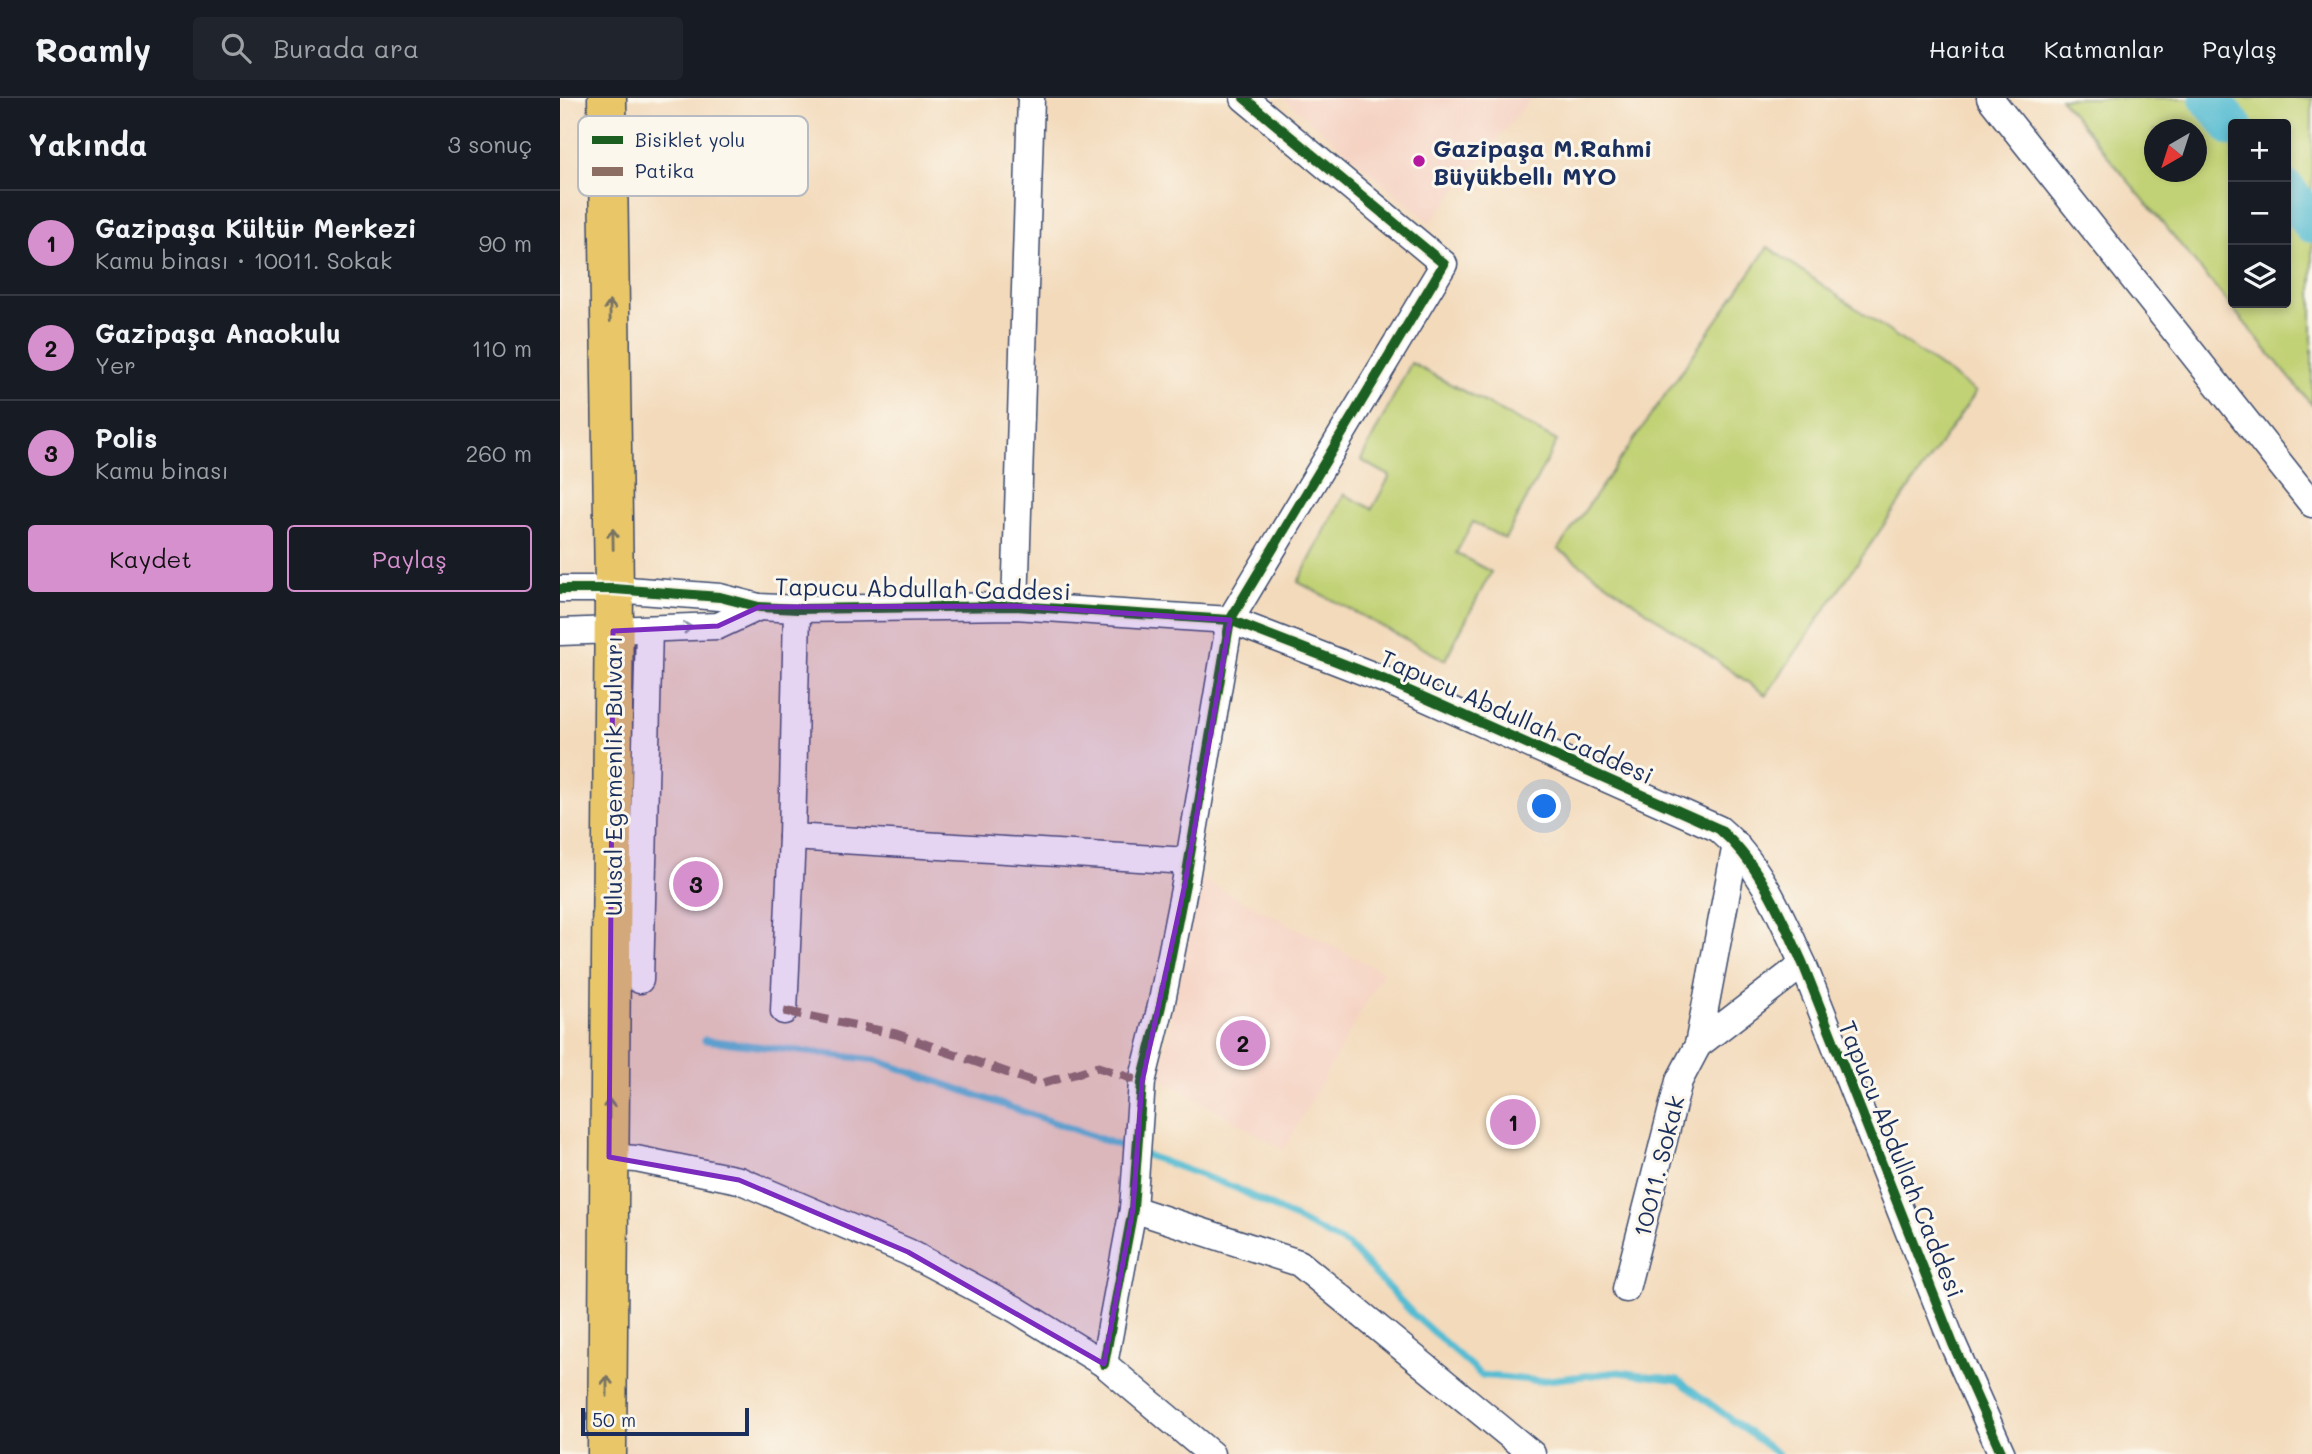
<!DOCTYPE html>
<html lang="tr">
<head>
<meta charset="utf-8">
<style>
  body { margin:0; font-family:Mali,sans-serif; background:#20242c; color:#f1f3f6 }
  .controls { position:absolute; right:21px; top:21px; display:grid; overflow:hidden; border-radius:7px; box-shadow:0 4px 10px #0003 }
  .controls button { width:63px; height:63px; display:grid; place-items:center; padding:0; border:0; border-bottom:2px solid #363941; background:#171b24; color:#f1f3f6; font:35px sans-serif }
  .compass { position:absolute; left:1584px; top:21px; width:63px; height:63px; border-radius:50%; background:#171b24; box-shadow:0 4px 10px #0003; rotate:219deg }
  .scale { position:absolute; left:21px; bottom:18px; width:168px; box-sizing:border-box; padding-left:7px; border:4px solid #1b2f5e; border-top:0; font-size:19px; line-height:24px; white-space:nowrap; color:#1b2f5e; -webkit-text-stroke:5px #fbf7ec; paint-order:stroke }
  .you { position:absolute; left:985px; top:709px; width:24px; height:24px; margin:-18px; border:5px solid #fff; border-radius:50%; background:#1a73e8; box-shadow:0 0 0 10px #1a73e833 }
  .badge { display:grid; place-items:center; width:46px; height:46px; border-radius:50%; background:#d690ce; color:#111; font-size:23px; font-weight:700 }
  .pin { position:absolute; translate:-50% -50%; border:4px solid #fff; box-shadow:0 2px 7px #0006 }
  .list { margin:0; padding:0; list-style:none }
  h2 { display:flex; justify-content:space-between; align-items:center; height:91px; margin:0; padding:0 28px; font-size:30px }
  h2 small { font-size:23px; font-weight:400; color:#9ea1a6 }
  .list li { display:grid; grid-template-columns:46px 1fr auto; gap:21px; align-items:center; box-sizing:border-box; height:105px; padding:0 28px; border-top:2px solid #363941 }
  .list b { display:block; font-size:26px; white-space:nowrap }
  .list p { margin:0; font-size:23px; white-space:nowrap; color:#9ea1a6 }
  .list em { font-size:23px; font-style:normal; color:#9ea1a6 }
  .actions { display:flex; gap:14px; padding:21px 28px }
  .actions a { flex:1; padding:16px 0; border:2px solid #d690ce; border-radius:7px; text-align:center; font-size:24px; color:#d690ce }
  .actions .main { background:#d690ce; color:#111 }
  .icon { flex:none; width:38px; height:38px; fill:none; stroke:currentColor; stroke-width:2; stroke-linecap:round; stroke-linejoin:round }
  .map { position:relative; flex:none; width:1752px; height:1356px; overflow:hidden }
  header { display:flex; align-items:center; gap:42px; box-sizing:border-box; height:98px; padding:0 35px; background:#171b24; border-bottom:2px solid #363941 }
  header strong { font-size:33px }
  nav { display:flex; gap:38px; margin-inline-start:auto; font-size:24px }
  .search { width:490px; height:63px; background:#20242c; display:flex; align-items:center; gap:18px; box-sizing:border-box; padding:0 24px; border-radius:7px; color:#9ea1a6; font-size:26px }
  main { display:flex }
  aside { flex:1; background:#171b24 }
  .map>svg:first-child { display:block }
  .built { fill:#f5d2c2 }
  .green { fill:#c1d174; stroke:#6e8069; stroke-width:2; fill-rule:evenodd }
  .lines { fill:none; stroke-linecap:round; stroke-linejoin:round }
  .stream { stroke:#55bcd2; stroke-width:7 }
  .river { stroke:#55bcd2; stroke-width:40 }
  .minor-casing { stroke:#3b496c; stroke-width:29 }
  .highway-casing { stroke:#3b496c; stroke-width:41 }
  .minor { stroke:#fff; stroke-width:26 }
  .highway { stroke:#e9c769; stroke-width:38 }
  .quiet { stroke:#8d6e63; stroke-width:9; stroke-dasharray:18 9; stroke-linecap:butt }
  .cycleway-casing { stroke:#fbf7ec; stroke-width:15 }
  .cycleway { stroke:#1b5e20; stroke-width:10 }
  .oneway { stroke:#787363 }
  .oneway2 { stroke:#8d97ae }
  .marked { fill:#7b2cbf; fill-opacity:0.2; stroke:#7b2cbf; stroke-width:5; stroke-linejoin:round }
  .poi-dot { fill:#b5179e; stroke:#fbf7ec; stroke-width:2.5 }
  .labels { text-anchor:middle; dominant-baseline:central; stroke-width:6; stroke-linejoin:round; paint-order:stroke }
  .poi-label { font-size:24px; font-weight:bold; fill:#1b2f5e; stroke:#fbf7ec; text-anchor:start }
  .street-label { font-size:24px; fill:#1b2f5e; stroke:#fbf7ec }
  .key { fill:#fbf7ec; stroke:#b8bbc1; stroke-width:2 }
  .key-label { font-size:19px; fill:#1b2f5e }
</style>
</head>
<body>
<header>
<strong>Roamly</strong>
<div class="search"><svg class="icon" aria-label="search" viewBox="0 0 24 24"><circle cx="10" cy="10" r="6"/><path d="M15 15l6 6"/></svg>Burada ara</div>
<nav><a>Harita</a><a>Katmanlar</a><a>Paylaş</a></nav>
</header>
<main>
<aside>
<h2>Yakında<small>3 sonuç</small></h2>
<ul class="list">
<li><span class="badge">1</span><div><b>Gazipaşa Kültür Merkezi</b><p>Kamu binası · 10011. Sokak</p></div><em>90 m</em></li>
<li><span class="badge">2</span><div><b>Gazipaşa Anaokulu</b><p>Yer</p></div><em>110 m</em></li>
<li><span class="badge">3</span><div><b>Polis</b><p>Kamu binası</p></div><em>260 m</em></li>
</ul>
<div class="actions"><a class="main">Kaydet</a><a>Paylaş</a></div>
</aside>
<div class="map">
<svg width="1752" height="1356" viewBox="0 0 1752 1356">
  <rect width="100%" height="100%" fill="#fbf7ec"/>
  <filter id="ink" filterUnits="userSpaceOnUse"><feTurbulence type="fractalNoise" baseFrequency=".0143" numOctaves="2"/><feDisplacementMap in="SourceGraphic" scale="14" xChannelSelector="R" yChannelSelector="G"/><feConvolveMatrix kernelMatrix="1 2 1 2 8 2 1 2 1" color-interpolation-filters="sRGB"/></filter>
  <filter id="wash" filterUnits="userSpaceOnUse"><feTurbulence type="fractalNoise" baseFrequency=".00686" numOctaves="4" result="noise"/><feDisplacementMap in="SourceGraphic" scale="28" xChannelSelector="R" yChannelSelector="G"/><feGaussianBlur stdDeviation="1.57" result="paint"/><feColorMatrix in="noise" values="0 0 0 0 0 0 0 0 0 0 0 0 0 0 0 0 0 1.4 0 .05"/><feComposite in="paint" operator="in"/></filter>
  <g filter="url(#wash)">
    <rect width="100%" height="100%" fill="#f3dabb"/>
    <g class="built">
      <path d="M 723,0 L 971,0 L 870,125 Z"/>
      <path d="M 637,779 L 823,874 L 724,1052 L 600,980 Z"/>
    </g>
    <g class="green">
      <path d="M 1500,0 L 1752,0 L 1752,307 ZM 1673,26 L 1726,26 L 1726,205 L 1673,205 ZM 1594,32 L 1636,32 L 1636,74 L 1594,74 Z"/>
      <path d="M 1208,149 L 1416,294 L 1206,597 L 998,451 Z"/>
      <path d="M 851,265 L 997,343 L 945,441 L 913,424 L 896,455 L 931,474 L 885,562 L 738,484 L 784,396 L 812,411 L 830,378 L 801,362 Z"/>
    </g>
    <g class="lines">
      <g class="stream">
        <path d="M 145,942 L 316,962 L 572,1052"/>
        <path d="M 583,1056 L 676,1090 L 789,1148 L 854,1217 L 921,1277 L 979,1283 L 1059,1274 L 1118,1282 L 1218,1356"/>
      </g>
      <g class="river">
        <path d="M 1649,0 L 1673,29"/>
        <path d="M 1726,92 L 1752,125"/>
      </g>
    </g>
  </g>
  <g filter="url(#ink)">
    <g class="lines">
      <defs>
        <g id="minor">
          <path d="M 1430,0 L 1752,406"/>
          <path d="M 0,491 L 54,491 L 160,499 L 199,509 L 237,511 L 455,508 L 670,522 L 825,582 L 1159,731 C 1200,766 1221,818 1243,866 L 1393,1246 L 1442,1356"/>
          <path d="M 455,508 L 471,0"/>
          <path d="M 0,534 L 158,528 L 199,509"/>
          <path d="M 232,739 L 628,763"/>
          <path d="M 80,882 L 89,531"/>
          <path d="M 224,913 L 232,739 L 237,511"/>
          <path d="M 1138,947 L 1243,866"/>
          <path d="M 49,1059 L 76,1061 L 179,1082 L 348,1154 L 455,1211 L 544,1266 L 651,1356"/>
          <path d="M 573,1111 L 739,1165 L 972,1356"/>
          <path d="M 1066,1191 L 1119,983 L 1138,947 L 1176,746"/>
          <path d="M 544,1266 L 573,1111 L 582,984 L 601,908 L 625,786 L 670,522 L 884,166 L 684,0"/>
        </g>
        <path id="highway" d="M 47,0 L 54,491 L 47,1356"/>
      </defs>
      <use href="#minor" class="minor-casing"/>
      <use href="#highway" class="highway-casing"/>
      <use href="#minor" class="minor"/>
      <use href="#highway" class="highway"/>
      <path class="quiet" d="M 224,913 L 336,936 L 480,986 L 538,969 L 582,984"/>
      <defs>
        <g id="cycleway">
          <path d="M 0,491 L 54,491 L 160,499 L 199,509 L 237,511 L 455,508 L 670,522 L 825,582 L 1159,731 C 1200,766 1221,818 1243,866 L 1393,1246 L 1442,1356"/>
          <path d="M 544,1266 L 573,1111 L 582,984 L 601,908 L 625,786 L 670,522 L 884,166 L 684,0"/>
        </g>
      </defs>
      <use href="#cycleway" class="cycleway-casing"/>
      <use href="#cycleway" class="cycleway"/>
    </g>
    <defs><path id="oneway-shaft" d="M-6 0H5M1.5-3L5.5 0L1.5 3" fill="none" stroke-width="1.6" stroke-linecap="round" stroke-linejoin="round" transform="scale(1.75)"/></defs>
    <g class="oneway">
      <use href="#oneway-shaft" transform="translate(50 213) rotate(-91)"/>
      <use href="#oneway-shaft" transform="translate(53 441) rotate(-91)"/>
      <use href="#oneway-shaft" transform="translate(49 1011) rotate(-90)"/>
      <use href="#oneway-shaft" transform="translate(47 1288) rotate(-90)"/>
    </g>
    <use class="oneway2" href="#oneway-shaft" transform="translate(122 530) rotate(-3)"/>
  </g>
  <path class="marked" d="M 455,508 L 670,522 L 625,786 L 582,984 L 573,1111 L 544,1266 L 348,1154 L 179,1082 L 49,1059 L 53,533 L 158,528 L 199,509 Z"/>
  <circle class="poi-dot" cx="859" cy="63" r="7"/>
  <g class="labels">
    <g class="poi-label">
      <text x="873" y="49">Gazipaşa M.Rahmi<tspan x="873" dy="28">Büyükbellı MYO</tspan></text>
    </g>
    <g class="street-label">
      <text transform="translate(363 490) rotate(1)">Tapucu Abdullah Caddesi</text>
      <text transform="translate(957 618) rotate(24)">Tapucu Abdullah Caddesi</text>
      <text transform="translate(52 678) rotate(-90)">Ulusal Egemenlik Bulvarı</text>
      <text transform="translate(1342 1061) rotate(68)">Tapucu Abdullah Caddesi</text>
      <text transform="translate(1098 1068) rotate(-76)">10011. Sokak</text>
    </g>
  </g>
  <rect x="18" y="18" width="230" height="80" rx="10" class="key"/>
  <rect x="32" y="38" width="31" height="8" fill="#1b5e20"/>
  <rect x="32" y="69" width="31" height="9" fill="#8d6e63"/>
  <g class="key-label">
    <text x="75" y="49">Bisiklet yolu</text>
    <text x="75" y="80">Patika</text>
  </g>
</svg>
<div class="controls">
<button>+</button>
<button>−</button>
<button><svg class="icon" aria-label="layers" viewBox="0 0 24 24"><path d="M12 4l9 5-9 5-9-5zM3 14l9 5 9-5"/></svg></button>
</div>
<svg class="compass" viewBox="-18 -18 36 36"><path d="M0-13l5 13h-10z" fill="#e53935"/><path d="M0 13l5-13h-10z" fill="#9ea1a6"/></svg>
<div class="scale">50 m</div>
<div class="you"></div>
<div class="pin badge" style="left:953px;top:1024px">1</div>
<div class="pin badge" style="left:683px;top:945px">2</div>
<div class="pin badge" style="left:136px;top:786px">3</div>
</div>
</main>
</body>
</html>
